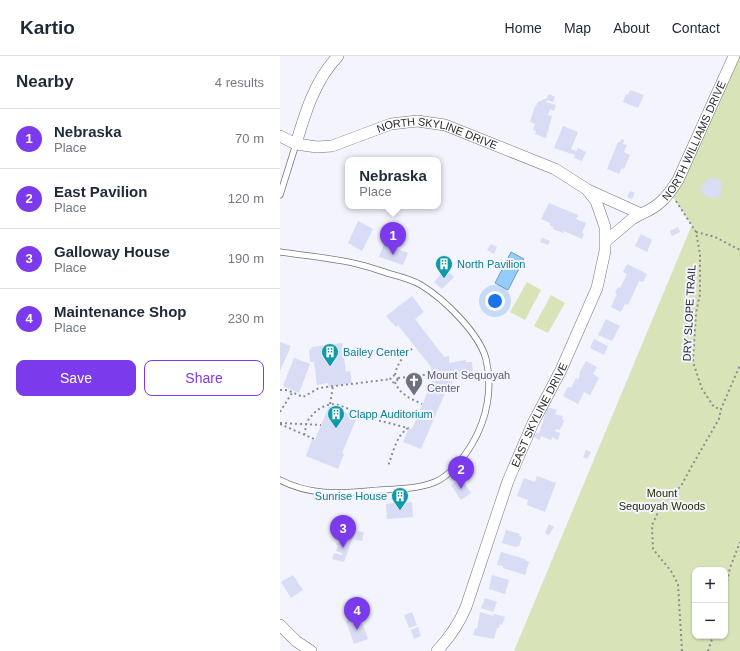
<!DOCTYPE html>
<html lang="en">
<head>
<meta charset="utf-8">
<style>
  body { margin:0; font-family:Helvetica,sans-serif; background:#f2f2f3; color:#1f2937 }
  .controls { position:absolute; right:12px; bottom:12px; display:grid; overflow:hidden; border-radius:8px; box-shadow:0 1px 3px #0004 }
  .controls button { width:36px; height:36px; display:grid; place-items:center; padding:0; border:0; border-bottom:1px solid #e0e1e3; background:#fff; color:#1f2937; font:20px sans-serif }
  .you { position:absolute; left:215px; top:245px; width:14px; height:14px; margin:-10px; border:3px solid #fff; border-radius:50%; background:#1a73e8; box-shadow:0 0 0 6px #1a73e833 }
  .badge { display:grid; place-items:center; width:26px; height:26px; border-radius:50%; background:#7c3aed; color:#fff; font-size:13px; font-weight:700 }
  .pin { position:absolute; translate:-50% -33px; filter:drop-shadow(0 1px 2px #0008) }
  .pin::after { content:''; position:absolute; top:21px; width:14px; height:12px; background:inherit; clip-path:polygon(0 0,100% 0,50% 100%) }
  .popup { position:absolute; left:65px; top:101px; width:96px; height:52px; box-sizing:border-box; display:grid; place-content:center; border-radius:8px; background:#fff; filter:drop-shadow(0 1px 3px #0005); font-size:13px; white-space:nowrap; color:#747a83 }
  .popup b { font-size:15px; color:#1f2937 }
  .popup::after { content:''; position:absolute; left:50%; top:100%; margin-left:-8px; border:8px solid transparent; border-top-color:#fff }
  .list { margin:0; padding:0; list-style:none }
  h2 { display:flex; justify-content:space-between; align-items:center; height:52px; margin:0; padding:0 16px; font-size:17px }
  h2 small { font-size:13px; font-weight:400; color:#747a83 }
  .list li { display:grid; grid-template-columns:26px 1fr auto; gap:12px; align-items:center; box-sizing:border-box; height:60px; padding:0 16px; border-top:1px solid #e0e1e3 }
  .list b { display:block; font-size:15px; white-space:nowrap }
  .list p { margin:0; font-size:13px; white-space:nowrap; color:#747a83 }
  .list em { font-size:13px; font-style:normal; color:#747a83 }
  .actions { display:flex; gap:8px; padding:12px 16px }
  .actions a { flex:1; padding:9px 0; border:1px solid #7c3aed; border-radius:8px; text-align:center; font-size:14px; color:#7c3aed }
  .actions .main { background:#7c3aed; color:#fff }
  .map { position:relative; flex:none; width:460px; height:595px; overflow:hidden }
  header { display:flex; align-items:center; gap:24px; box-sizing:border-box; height:56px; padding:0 20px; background:#fff; border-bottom:1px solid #e0e1e3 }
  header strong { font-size:19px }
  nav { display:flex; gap:22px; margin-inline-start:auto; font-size:14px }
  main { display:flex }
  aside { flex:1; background:#fff }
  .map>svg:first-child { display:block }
  .green { fill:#d9e3b8; fill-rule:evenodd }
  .water { fill:#94cdf9; stroke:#749cbc }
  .building { fill:#d8dcf5 }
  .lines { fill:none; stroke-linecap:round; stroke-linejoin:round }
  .service-casing { stroke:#73747b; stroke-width:7 }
  .minor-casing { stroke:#73747b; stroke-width:12 }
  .path { stroke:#8c8d93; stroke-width:2; stroke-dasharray:2 3; stroke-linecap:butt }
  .service { stroke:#fff; stroke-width:5.5 }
  .minor { stroke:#fff; stroke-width:11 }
  .labels { text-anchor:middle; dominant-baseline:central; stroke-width:4; stroke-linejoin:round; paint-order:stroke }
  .street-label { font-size:11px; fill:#2a2b2e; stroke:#f3f4fd }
  .culture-label { font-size:11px; fill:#0d838f; stroke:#f3f4fd; text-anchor:start }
  .worship-label { font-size:11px; fill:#5b616d; stroke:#f3f4fd; text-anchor:start }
  .park-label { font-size:11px; fill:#262e00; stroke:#f3f4fd }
</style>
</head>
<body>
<header>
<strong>Kartio</strong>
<nav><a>Home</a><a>Map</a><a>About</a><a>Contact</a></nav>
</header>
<main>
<aside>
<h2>Nearby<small>4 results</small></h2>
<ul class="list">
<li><span class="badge">1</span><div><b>Nebraska</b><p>Place</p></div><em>70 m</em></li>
<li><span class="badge">2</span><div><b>East Pavilion</b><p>Place</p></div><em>120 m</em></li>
<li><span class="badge">3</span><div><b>Galloway House</b><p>Place</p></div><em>190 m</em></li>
<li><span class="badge">4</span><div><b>Maintenance Shop</b><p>Place</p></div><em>230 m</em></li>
</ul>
<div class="actions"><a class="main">Save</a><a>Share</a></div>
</aside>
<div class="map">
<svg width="460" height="595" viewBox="0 0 460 595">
  <rect width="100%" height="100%" fill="#f3f4fd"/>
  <g class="green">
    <path d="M 454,0 L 460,0 L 460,595 L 234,595 L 411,171 L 413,171 L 395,144 L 388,138 ZM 415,514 L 445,514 L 445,580 L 415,580 Z"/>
    <path d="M 247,226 L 261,234 L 245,264 L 230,256 Z"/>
    <path d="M 271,239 L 285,247 L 268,277 L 254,270 Z"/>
  </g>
  <path class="water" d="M 231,196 L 244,203 L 228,234 L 215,227 Z"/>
  <g class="building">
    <path d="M 350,34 L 364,39 L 358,52 L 343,46 L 346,38 L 348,39 Z"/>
    <path d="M 269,38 L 275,41 L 273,46 L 267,44 L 266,46 L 276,49 L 274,55 L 270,53 L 268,59 L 272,60 L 266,82 L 255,78 L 256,75 L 253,74 L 255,68 L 250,66 L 255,50 L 256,50 L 258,46 L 267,42 Z"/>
    <path d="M 283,70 L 298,76 L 291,93 L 296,95 L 298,92 L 306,96 L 302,105 L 294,102 L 295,99 L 274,92 Z"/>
    <path d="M 341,83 L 344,84 L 343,88 L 347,89 L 344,96 L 350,99 L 344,113 L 342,112 L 339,118 L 327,113 L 338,86 L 340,86 Z"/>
    <path d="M 430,121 L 443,126 L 440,134 L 442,134 L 439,141 L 437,140 L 435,143 L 422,138 L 423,135 L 420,134 L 424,125 L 427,127 Z"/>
    <path d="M 350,135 L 355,137 L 352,143 L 347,141 Z"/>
    <path d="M 269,147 L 298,159 L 296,163 L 306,167 L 302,177 L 304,178 L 302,183 L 284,175 L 283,177 L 273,173 L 273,171 L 270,169 L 270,167 L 261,163 Z"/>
    <path d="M 78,165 L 93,173 L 82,195 L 68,187 Z"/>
    <path d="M 398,171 L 400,176 L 392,180 L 390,175 Z"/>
    <path d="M 361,178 L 372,184 L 367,196 L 355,190 Z"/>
    <path d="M 262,182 L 270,185 L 268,189 L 260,186 Z"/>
    <path d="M 104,188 L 128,197 L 123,209 L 99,201 Z"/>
    <path d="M 211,188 L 217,191 L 214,198 L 207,194 Z"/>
    <path d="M 347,208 L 367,218 L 363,226 L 359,225 L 348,249 L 345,248 L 341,256 L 331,251 L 337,238 L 335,237 L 338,231 L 340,232 L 347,218 L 343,216 Z"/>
    <path d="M 166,213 L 174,221 L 162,233 L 154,226 Z"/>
    <path d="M 132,240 L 144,256 L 135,263 L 164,301 L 169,300 L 169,307 L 186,304 L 186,306 L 192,306 L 193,319 L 188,319 L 189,322 L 172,324 L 173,330 L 168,330 L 141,393 L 123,386 L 129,372 L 132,373 L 153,323 L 151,311 L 118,269 L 116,271 L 106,260 Z"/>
    <path d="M 326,263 L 340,270 L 332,285 L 318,279 Z"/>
    <path d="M 314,283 L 328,290 L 324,299 L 310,292 Z"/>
    <path d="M 0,286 L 11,290 L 0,315 Z"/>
    <path d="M 62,287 L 66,316 L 70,315 L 72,327 L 49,331 L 48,327 L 37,329 L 34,306 L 30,306 L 29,294 L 32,293 L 31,291 Z"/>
    <path d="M 14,302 L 30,308 L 19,337 L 3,330 Z"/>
    <path d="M 306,305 L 317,311 L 313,318 L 319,322 L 310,339 L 304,336 L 298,348 L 283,340 L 288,331 L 291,332 L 296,322 L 298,324 L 300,319 L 299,318 Z"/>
    <path d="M 49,350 L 77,361 L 62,397 L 64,398 L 58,413 L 26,400 L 32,384 L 35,384 Z"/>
    <path d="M 267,351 L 277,354 L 275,358 L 283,360 L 282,363 L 284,364 L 282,371 L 281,371 L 280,374 L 276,373 L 275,375 L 280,377 L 278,384 L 272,381 L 271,384 L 261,380 L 260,384 L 254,381 L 256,377 L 259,377 L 263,366 Z"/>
    <path d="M 306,394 L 311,396 L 307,403 L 303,401 Z"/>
    <path d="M 257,420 L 276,427 L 265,456 L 247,449 L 248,444 L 237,440 L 244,422 L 255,426 Z"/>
    <path d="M 181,422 L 191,437 L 181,444 L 171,429 Z"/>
    <path d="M 121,444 L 121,447 L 132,446 L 133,461 L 107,463 L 106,448 L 114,447 L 113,445 Z"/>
    <path d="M 269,468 L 274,471 L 269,479 L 265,477 Z"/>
    <path d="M 226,474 L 240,478 L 239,480 L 242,481 L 239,490 L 237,490 L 236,491 L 222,487 Z"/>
    <path d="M 78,475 L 84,476 L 82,485 L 76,484 Z"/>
    <path d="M 61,478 L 73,481 L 64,506 L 52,503 L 54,497 L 62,499 L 62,497 L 56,495 L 58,489 L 56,489 L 57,486 L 59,487 Z"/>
    <path d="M 221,496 L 245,503 L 245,504 L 249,506 L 245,519 L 223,512 L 223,510 L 217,509 Z"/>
    <path d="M 13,519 L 23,534 L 11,542 L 1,526 Z"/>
    <path d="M 212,519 L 229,524 L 225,538 L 209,533 Z"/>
    <path d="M 205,542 L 217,546 L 213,556 L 201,552 Z"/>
    <path d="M 132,556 L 137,569 L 129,572 L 124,559 Z"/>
    <path d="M 200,556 L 213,560 L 214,558 L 225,561 L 222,569 L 220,568 L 219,572 L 217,572 L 214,583 L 193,579 L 195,572 L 197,573 Z"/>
    <path d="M 80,560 L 88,583 L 74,588 L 66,565 Z"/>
    <path d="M 138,571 L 141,580 L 134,583 L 131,574 Z"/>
  </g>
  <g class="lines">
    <defs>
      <g id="service">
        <path d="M 0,139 L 16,88"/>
        <path d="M 0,196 C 27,200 55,202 81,209 C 90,211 98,214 107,217 C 118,220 131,223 141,229 C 164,243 199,277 206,303 C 213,332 207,363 192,388 C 183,403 171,419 155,426 C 136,434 109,433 89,435 C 57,438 29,439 0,424"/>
      </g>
      <g id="minor">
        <path id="s1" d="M 0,80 L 16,88 L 37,91 L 52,90 L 111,68 L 137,65 L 165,69 L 275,113 L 308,134 L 361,158 C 380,150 387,141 398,124 L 454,0"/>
        <path d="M 16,88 C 25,57 35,24 58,0"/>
        <path d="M 326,185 L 352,163 L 361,158"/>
        <path d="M 0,569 L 16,585 L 31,595"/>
        <path id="s2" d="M 157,595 C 170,581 179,568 186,551 L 228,425 L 253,367 L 281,314 L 317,232 L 325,195 L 325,171 L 316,145 L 308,135"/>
      </g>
    </defs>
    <use href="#service" class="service-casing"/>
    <use href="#minor" class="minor-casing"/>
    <g class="path">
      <path d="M 396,145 L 416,176 L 420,198 L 420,238 L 416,257 L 413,306 L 422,333 L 434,351 L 441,353"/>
      <path d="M 416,176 L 435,181 L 460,194"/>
      <path d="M 115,319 C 117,306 125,299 134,291"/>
      <circle cx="114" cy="323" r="3.5"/>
      <path d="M 118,322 L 151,318"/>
      <path d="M 115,326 C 120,339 130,342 142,348"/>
      <path d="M 0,334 L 7,334 L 23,341 L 39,332 L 111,323"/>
      <path d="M 50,348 L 53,330"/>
      <path d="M 0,356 L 12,337"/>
      <path d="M 0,367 L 41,369"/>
      <path d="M 0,368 L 34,383"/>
      <path d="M 24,379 C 26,375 25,370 27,366 C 34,355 43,348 56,348 L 97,364 L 128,372 C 116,380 113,397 108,410"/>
      <path d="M 445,535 L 450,512 L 460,486"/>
      <path d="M 402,595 L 398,528 L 391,515 L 373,493 L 372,469 L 382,448 L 401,430 L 413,408 L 439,363 L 441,353 L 460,309"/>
      <path d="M 428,595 L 433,580"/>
    </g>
    <use href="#service" class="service"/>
    <use href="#minor" class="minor"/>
  </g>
  <defs>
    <symbol id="building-pin" viewBox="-11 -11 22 30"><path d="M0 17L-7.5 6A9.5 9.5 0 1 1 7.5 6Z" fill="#0f9aa8" stroke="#f3f4fd"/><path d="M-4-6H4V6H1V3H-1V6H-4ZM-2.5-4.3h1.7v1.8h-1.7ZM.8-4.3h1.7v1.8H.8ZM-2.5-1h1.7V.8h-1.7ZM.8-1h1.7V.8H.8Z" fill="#fff"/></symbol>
    <symbol id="church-pin" viewBox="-11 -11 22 30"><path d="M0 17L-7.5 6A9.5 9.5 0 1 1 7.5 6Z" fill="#6b7280" stroke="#f3f4fd"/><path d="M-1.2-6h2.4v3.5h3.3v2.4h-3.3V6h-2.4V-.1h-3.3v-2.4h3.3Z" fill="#fff"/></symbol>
  </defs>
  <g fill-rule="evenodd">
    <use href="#building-pin" x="154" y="198" width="20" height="27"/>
    <use href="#building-pin" x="40" y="286" width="20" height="27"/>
    <use href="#church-pin" x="124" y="315" width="20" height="27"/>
    <use href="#building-pin" x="46" y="348" width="20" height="27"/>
    <use href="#building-pin" x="110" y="430" width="20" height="27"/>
  </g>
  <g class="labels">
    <g class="street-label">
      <text stroke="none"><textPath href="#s1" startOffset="165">NORTH SKYLINE DRIVE</textPath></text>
      <text stroke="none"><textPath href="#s1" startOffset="481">NORTH WILLIAMS DRIVE</textPath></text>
      <text transform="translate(409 257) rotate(-87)">DRY SLOPE TRAIL</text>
      <text stroke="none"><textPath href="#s2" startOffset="259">EAST SKYLINE DRIVE</textPath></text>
    </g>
    <g class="culture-label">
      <text x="177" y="208">North Pavilion</text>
      <text x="63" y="296">Bailey Center</text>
      <text x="69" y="358">Clapp Auditorium</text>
      <text x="107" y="440" text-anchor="end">Sunrise House</text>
    </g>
    <g class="worship-label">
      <text x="147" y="319">Mount Sequoyah<tspan x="147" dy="13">Center</tspan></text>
    </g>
    <g class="park-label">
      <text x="382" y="437">Mount<tspan x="382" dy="13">Sequoyah Woods</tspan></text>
    </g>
  </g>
</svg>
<div class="controls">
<button>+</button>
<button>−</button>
</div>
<div class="you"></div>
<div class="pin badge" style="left:113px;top:199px">1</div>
<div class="popup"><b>Nebraska</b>Place</div>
<div class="pin badge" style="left:181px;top:433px">2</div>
<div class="pin badge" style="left:63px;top:492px">3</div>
<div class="pin badge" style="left:77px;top:574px">4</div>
</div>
</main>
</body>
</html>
